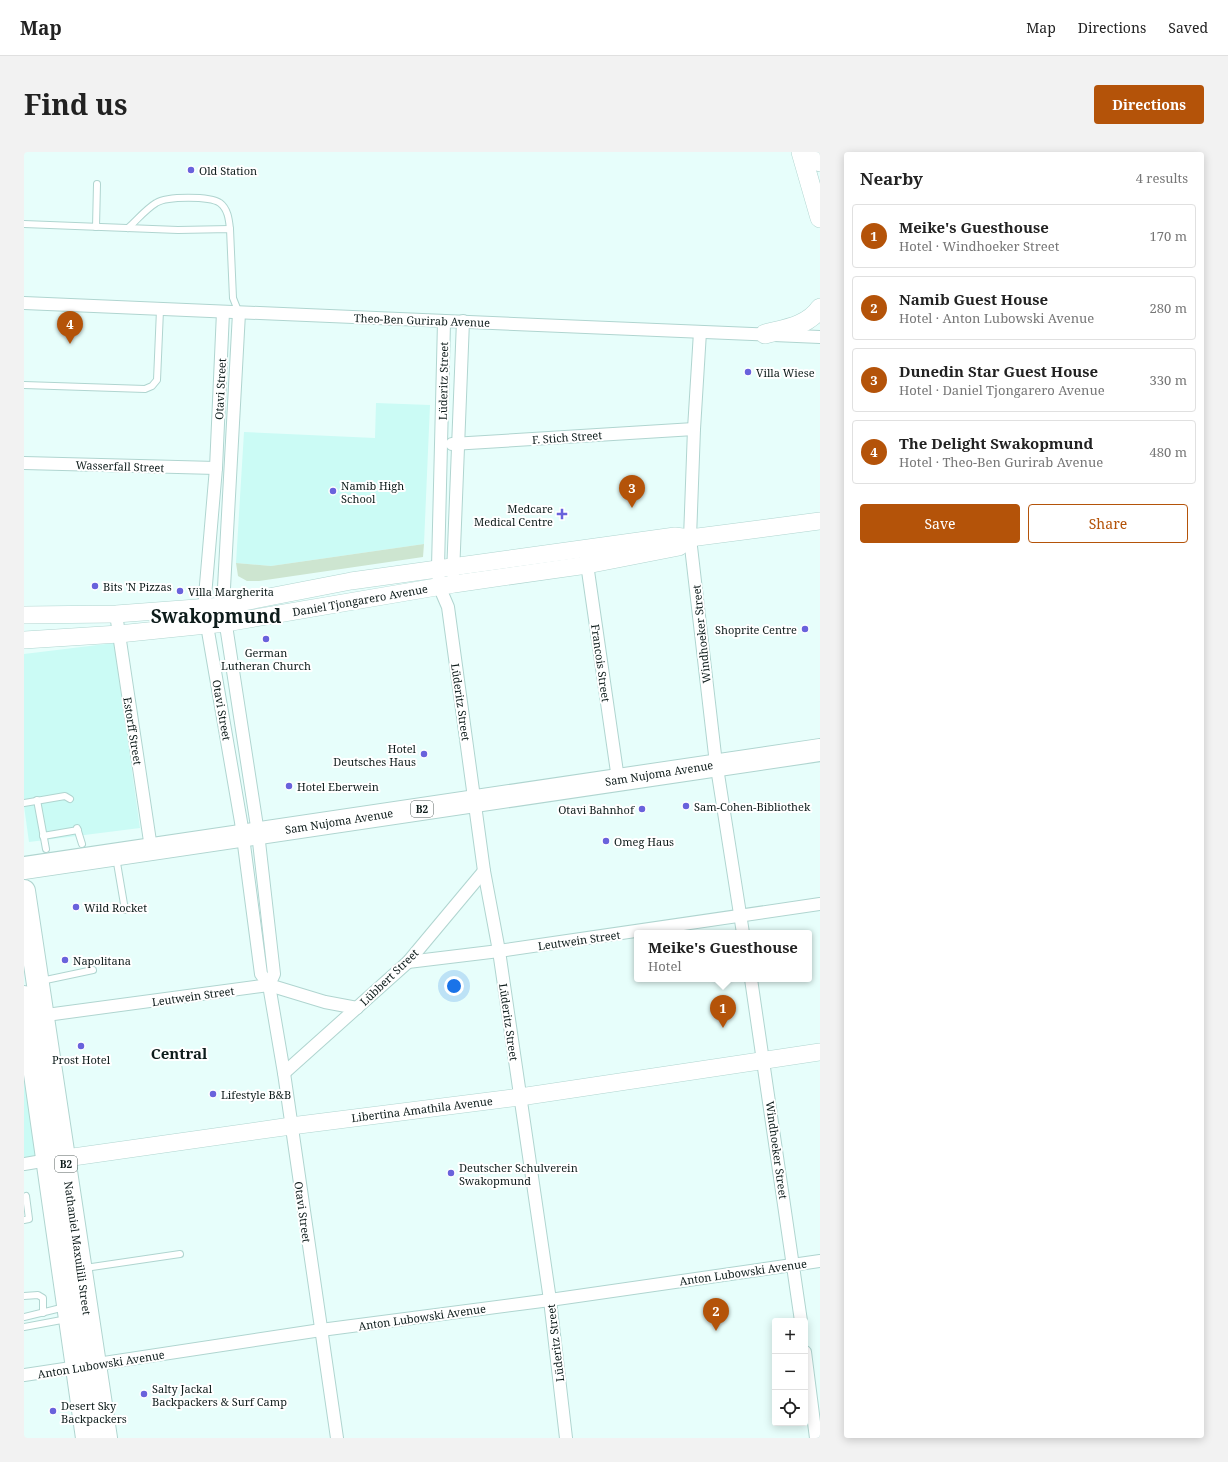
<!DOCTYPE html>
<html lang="en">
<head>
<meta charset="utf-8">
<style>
  body { margin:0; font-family:"Noto Serif",serif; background:#f2f2f2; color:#222 }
  .controls { position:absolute; right:12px; bottom:12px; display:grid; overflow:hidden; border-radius:4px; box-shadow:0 2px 10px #0003 }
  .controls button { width:36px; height:36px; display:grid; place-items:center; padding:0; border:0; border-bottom:1px solid #e0e0e0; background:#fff; color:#222; font:20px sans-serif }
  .you { position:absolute; left:430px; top:834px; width:14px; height:14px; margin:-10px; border:3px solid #fff; border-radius:50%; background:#1a73e8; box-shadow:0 0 0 6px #1a73e833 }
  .badge { display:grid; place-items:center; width:26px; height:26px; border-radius:50%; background:#b45309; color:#fff; font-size:13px; font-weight:700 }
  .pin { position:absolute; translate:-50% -33px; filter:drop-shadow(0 1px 2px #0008) }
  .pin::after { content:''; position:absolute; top:21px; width:14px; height:12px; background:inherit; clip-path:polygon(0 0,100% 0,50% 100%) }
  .popup { position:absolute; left:610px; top:778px; width:178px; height:52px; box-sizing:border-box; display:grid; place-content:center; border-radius:4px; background:#fff; filter:drop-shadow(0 1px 3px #0005); font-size:13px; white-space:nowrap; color:#767676 }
  .popup b { font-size:15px; color:#222 }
  .popup::after { content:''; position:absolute; left:50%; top:100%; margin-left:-8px; border:8px solid transparent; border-top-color:#fff }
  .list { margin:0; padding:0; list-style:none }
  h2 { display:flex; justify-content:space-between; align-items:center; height:52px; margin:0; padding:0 16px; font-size:17px }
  h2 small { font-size:13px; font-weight:400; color:#767676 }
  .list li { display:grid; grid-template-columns:26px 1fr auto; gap:12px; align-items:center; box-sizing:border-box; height:64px; margin:0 8px 8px; padding:0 8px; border:1px solid #e0e0e0; border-radius:4px }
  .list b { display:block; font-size:15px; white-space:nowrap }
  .list p { margin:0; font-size:13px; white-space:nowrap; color:#767676 }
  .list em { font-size:13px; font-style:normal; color:#767676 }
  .actions { display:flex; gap:8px; padding:12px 16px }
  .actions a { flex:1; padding:9px 0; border:1px solid #b45309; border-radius:4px; text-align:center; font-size:14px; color:#b45309 }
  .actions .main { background:#b45309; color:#fff }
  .icon { flex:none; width:22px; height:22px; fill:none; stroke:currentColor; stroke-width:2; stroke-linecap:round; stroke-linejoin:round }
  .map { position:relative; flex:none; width:796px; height:1286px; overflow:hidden; border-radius:4px }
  header { display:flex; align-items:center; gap:24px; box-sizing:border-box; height:56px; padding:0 20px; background:#fff; border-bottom:1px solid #e0e0e0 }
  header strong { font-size:19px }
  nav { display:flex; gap:22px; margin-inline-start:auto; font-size:14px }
  .intro { display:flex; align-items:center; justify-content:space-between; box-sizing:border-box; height:96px; padding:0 24px }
  h1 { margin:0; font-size:28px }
  .button { padding:10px 18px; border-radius:4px; background:#b45309; color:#fff; font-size:14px; font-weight:700 }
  main { display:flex; gap:24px; padding:0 24px }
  aside { flex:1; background:#fff; border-radius:4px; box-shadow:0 2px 10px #0003 }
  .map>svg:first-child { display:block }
  .built { fill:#cbfbf5 }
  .green { fill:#cde5d0 }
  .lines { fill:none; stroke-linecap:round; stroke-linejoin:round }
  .lane-casing { stroke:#b0d5d0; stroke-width:8 }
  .street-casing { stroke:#b0d5d0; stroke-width:14 }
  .secondary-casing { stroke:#b0d5d0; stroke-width:18 }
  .primary-casing { stroke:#b0d5d0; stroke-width:20 }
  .highway-casing { stroke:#b0d5d0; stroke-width:24 }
  .lane { stroke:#fff; stroke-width:6 }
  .street { stroke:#fff; stroke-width:12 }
  .secondary { stroke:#fff; stroke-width:17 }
  .primary { stroke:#fff; stroke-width:19 }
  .highway { stroke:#fff; stroke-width:22 }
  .poi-dot { fill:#6962dc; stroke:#fff; stroke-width:1.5 }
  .labels { text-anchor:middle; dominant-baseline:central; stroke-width:4; stroke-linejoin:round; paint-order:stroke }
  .shield { fill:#fff; stroke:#56605f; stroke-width:1 }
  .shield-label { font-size:10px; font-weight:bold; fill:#0e1c1b }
  .poi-label { font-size:11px; fill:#0e1c1b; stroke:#fff; text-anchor:start }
  .street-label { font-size:11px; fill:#0e1c1b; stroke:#fff }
  .district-label { font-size:15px; font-weight:bold; fill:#0e1c1b; stroke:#fff }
  .town-label { font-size:19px; font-weight:bold; fill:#0e1c1b; stroke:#fff }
</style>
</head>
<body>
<header>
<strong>Map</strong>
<nav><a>Map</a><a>Directions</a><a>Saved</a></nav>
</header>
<div class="intro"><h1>Find us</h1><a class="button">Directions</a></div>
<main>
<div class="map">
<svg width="796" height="1286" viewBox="0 0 796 1286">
  <rect width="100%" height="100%" fill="#e7fefb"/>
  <g class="built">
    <path d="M 352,251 L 406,253 L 400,392 L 247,414 L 212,411 L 220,280 L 351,286 Z"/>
    <path d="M 90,491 L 116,676 L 5,690 L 0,654 L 0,502 Z"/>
    <path d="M 0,881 L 17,1005 L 0,1007 Z"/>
  </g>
  <path class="green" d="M 400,392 L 399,405 L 235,429 L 223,429 L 214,424 L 212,411 L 247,414 Z"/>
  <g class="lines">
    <defs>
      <g id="lane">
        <path d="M 0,72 L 154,78 L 206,77 L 209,146 L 215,161"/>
        <path d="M 72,75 L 73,32"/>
        <path d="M 104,76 C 113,68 122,57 132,51 C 143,44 186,44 196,51 C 204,57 205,68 206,77"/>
        <path d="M 0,233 L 121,237 L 128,234 L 133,228 L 136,158"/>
        <path d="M 13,648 L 22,697"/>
        <path d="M 0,651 L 41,644 L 46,647"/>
        <path d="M 53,676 L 58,692"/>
        <path d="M 19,684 L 54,678"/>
        <path d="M 92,705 L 101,758"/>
        <path d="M 17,829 L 69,818"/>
        <path d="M 0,1045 L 2,1044 L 5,1067 L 0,1068"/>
        <path d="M 61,1116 L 156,1102"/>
        <path d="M 0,1144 L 14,1143 L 19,1146 L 19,1161"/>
        <path d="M 0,1165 L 41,1155"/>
        <path d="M 0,1175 L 43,1167"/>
      </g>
      <g id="street">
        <path d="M 0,151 L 796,185"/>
        <path d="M 199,160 L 192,316 L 180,456 L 217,670 L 237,822 L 245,833 L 260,921 L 313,1286"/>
        <path d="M 215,161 L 199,454 L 234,681 L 250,822 L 245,833"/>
        <path d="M 420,170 L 414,415 L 415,434 L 424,455 L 460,719 L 475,799 L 526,1148 L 542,1286"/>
        <path d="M 676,180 L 670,277 L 666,386 L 691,603 L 719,781"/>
        <path d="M 428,292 L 670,277"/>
        <path d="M 0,311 L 192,316"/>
        <path d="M 562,405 L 594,627"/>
        <path d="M 429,422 L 439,169"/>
        <path d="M 92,462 L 127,696"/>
        <path d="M 384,810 L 475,799 L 796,752"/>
        <path d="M 727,827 L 777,1169"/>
        <path d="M 15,864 L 245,833 L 301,850 L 333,856"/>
        <path d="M 260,921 L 384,810 L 460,719"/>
        <path d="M 0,1012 L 24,1008"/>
        <path d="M 781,1200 L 792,1286"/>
        <path d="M 0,1223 L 297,1178 L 526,1148 L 796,1109"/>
      </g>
      <g id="secondary">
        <path d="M 0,463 L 92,462 L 199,454 L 327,429 L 651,384 L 666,386 L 796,369"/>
        <path d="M 0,488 L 95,482 L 202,471 L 430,432 L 563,413 L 655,395 L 666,386"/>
        <path d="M 28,1008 L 267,974 L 496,945 L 796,900"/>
      </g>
      <g id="primary">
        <path d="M 777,0 L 796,66"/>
        <path d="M 793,0 L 796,10"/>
        <path d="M 741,182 C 760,177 784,174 796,156"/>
      </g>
      <g id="highway">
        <path d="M 0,716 L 796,598"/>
        <path d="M 0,739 L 82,1286"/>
        <path d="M 0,845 L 63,1286"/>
      </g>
    </defs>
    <use href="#lane" class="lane-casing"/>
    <use href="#street" class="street-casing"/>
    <use href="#secondary" class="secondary-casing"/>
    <use href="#primary" class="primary-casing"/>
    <use href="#highway" class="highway-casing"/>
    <use href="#lane" class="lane"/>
    <use href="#street" class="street"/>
    <use href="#secondary" class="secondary"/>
    <use href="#primary" class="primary"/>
    <use href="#highway" class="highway"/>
  </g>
  <g class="poi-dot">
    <circle cx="167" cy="18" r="4"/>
    <circle cx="724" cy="220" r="4"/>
    <circle cx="309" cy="339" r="4"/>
    <path d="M536 356h4v4h4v4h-4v4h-4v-4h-4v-4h4z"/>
    <circle cx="71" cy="434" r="4"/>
    <circle cx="156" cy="439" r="4"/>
    <circle cx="781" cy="477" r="4"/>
    <circle cx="242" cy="487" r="4"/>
    <circle cx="400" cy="602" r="4"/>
    <circle cx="265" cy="634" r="4"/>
    <circle cx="662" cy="654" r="4"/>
    <circle cx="618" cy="657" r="4"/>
    <circle cx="582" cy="689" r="4"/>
    <circle cx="52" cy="755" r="4"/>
    <circle cx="41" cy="808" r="4"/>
    <circle cx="57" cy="894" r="4"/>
    <circle cx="189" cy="942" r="4"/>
    <circle cx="427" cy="1021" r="4"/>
    <circle cx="120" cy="1242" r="4"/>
    <circle cx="29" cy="1259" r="4"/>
  </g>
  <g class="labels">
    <g class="shield">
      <rect x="387" y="649" width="22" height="16" rx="3"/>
      <rect x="31" y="1004" width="22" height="16" rx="3"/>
    </g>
    <g class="shield-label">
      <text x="398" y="657">B2</text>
      <text x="42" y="1012">B2</text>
    </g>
    <g class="poi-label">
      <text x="175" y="18">Old Station</text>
      <text x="732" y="220">Villa Wiese</text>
      <text x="317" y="333">Namib High<tspan x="317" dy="13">School</tspan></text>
      <text x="529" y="356" text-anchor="end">Medcare<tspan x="529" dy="13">Medical Centre</tspan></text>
      <text x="79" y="434">Bits 'N Pizzas</text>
      <text x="164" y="439">Villa Margherita</text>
      <text x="773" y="477" text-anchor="end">Shoprite Centre</text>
      <text x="242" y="500" text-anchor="middle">German<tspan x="242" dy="13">Lutheran Church</tspan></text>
      <text x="392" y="596" text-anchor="end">Hotel<tspan x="392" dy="13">Deutsches Haus</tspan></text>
      <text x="273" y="634">Hotel Eberwein</text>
      <text x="670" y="654">Sam-Cohen-Bibliothek</text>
      <text x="610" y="657" text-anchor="end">Otavi Bahnhof</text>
      <text x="590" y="689">Omeg Haus</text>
      <text x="60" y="755">Wild Rocket</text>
      <text x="49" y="808">Napolitana</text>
      <text x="57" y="907" text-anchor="middle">Prost Hotel</text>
      <text x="197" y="942">Lifestyle B&amp;B</text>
      <text x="435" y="1015">Deutscher Schulverein<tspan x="435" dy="13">Swakopmund</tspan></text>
      <text x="128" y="1236">Salty Jackal<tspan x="128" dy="13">Backpackers &amp; Surf Camp</tspan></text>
      <text x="37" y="1253">Desert Sky<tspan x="37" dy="13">Backpackers</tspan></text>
    </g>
    <g class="street-label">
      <text transform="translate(398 168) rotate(2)">Theo-Ben Gurirab Avenue</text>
      <text transform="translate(419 229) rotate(-89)">Lüderitz Street</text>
      <text transform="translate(196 237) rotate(-87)">Otavi Street</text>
      <text transform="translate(543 285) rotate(-4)">F. Stich Street</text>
      <text transform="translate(96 314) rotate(2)">Wasserfall Street</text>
      <text transform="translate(336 448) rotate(-10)">Daniel Tjongarero Avenue</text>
      <text transform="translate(677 482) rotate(-96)">Windhoeker Street</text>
      <text transform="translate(577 511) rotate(82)">Francois Street</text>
      <text transform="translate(437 550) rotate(82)">Lüderitz Street</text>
      <text transform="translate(198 558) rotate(80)">Otavi Street</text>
      <text transform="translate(109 579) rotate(81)">Estorff Street</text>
      <text transform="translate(635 621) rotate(-9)">Sam Nujoma Avenue</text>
      <text transform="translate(315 669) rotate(-9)">Sam Nujoma Avenue</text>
      <text transform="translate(555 788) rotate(-8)">Leutwein Street</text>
      <text transform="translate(365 825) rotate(-44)">Lübbert Street</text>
      <text transform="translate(169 844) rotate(-8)">Leutwein Street</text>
      <text transform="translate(485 870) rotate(82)">Lüderitz Street</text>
      <text transform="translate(398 957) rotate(-7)">Libertina Amathila Avenue</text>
      <text transform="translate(753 998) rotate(82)">Windhoeker Street</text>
      <text transform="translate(279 1060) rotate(82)">Otavi Street</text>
      <text transform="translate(54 1096) rotate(82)">Nathaniel Maxuilili Street</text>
      <text transform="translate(719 1120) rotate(-8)">Anton Lubowski Avenue</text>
      <text transform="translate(398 1165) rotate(-8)">Anton Lubowski Avenue</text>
      <text transform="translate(531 1191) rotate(-97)">Lüderitz Street</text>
      <text transform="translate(77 1212) rotate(-9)">Anton Lubowski Avenue</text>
    </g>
    <g class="district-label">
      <text x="155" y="901">Central</text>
    </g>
    <g class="town-label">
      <text x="192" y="464">Swakopmund</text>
    </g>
  </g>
</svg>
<div class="controls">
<button>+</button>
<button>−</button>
<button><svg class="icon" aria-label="locate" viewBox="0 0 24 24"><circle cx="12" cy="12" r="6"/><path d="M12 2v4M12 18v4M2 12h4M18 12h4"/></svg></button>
</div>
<div class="you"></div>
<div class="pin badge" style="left:699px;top:876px">1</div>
<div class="popup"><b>Meike's Guesthouse</b>Hotel</div>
<div class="pin badge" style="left:692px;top:1179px">2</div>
<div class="pin badge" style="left:608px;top:356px">3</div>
<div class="pin badge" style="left:46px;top:192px">4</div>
</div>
<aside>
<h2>Nearby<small>4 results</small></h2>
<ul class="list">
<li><span class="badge">1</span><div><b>Meike's Guesthouse</b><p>Hotel · Windhoeker Street</p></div><em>170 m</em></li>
<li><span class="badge">2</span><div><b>Namib Guest House</b><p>Hotel · Anton Lubowski Avenue</p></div><em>280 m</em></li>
<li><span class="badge">3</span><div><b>Dunedin Star Guest House</b><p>Hotel · Daniel Tjongarero Avenue</p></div><em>330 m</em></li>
<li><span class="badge">4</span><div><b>The Delight Swakopmund</b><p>Hotel · Theo-Ben Gurirab Avenue</p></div><em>480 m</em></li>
</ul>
<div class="actions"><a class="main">Save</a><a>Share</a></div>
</aside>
</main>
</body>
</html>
